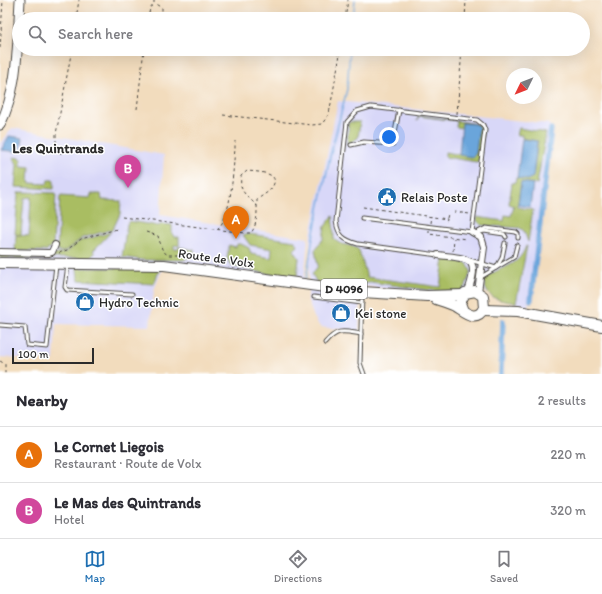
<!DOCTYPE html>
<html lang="en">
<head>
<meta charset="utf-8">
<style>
  body { margin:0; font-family:Itim,sans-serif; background:#f7f7f7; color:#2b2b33 }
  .compass { position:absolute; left:506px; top:68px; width:36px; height:36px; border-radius:50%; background:#fff; box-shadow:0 4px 16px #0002; rotate:227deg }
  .scale { position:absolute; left:12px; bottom:10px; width:82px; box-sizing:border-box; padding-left:4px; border:2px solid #2b2b2b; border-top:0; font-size:11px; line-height:14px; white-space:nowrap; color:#2b2b2b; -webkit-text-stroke:3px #fff; paint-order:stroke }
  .you { position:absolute; left:389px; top:137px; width:14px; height:14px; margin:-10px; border:3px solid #fff; border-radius:50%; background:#1a73e8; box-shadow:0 0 0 6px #1a73e833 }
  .badge { display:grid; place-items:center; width:26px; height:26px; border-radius:50%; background:#1f6fb2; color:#fff; font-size:13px; font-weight:700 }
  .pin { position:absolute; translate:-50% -33px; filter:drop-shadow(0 1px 2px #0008) }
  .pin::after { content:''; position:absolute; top:21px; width:14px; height:12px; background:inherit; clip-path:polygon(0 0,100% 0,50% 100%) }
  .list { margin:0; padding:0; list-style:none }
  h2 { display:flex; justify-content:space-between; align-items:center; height:52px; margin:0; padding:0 16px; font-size:17px }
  h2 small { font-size:13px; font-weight:400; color:#7c7c81 }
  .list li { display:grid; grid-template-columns:26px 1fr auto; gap:12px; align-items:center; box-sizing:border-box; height:56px; padding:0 16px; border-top:1px solid #e1e1e2 }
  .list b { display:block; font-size:15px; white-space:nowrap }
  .list p { margin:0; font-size:13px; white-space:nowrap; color:#7c7c81 }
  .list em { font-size:13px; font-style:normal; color:#7c7c81 }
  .icon { flex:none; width:22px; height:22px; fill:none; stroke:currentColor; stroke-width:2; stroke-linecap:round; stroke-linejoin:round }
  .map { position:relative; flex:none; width:602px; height:374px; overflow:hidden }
  .search { position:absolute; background:#fff; box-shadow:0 4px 16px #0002; left:12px; right:12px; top:12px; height:44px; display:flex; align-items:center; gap:10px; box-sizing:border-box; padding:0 14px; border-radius:22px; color:#7c7c81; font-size:15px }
  .sheet { height:164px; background:#fff }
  nav { display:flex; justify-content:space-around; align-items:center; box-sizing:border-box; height:56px; border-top:1px solid #e1e1e2; background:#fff; font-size:11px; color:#7c7c81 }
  nav a { display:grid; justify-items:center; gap:2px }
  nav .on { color:#1f6fb2 }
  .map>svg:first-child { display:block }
  .built { fill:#d8d7f8 }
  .green { fill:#a9bd62; stroke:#6a7446 }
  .water { fill:#6ba5db; stroke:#4b6883 }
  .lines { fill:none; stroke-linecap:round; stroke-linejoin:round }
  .stream { stroke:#6ba5db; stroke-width:1.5 }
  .canal { stroke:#6ba5db; stroke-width:5.5 }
  .lane-casing { stroke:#494641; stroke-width:5 }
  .street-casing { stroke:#494641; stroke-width:8 }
  .secondary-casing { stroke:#494641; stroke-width:11 }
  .primary-casing { stroke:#494641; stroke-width:12 }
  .path { stroke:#494641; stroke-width:1; stroke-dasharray:3 3; stroke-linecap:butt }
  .lane { stroke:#fff; stroke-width:3 }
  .street { stroke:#fff; stroke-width:6 }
  .secondary { stroke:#fff; stroke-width:9 }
  .primary { stroke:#fff; stroke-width:10 }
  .labels { text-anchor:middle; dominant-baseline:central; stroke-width:3; stroke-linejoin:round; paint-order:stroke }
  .shield { fill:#fff; stroke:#6b6b6b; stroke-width:1 }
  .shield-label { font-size:12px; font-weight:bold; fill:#2b2b2b }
  .poi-label { font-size:13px; fill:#2b2b2b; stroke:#fff; text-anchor:start }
  .street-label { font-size:13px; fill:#2b2b2b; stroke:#fff }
  .neighbourhood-label { font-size:14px; font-weight:bold; fill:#2b2b2b; stroke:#fff }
</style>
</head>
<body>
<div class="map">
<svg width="602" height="374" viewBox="0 0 602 374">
  <rect width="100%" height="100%" fill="#fff"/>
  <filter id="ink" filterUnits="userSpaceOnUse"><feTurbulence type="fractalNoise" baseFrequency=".025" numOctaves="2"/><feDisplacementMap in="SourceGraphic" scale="8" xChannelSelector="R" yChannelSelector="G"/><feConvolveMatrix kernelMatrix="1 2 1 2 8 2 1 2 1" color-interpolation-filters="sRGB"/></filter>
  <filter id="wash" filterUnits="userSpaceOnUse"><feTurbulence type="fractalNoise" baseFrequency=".012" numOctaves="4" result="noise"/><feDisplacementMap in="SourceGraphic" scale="16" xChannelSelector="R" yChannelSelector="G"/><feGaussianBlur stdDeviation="0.9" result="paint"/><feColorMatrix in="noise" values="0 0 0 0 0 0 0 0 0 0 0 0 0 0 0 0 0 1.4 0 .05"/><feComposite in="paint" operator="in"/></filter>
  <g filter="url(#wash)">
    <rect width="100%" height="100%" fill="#f2dcbd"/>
    <g class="built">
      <path d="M 338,101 L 550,124 L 528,307 L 495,299 L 481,289 L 434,295 L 363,286 L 309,283 L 310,239 Z"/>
      <path d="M 12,128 L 164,155 L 160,215 L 308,238 L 304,281 L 164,265 L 154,290 L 150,326 L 56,324 L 54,360 L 0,357 L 0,145 Z"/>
      <path d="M 308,288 L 354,296 L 360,305 L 359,331 L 320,327 L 314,317 L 308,301 Z"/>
    </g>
    <g class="green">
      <path d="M 419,115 L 479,124 L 483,130 L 479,160 L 477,162 L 445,157 L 445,152 L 473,157 L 476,153 L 479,127 L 475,124 L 462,122 L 462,128 L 456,127 L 457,121 L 419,116 L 417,121 Z"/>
      <path d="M 349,122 L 360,122 L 358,138 L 347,144 Z"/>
      <path d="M 519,128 L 546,133 L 537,184 L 521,182 L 517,207 L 533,210 L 528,242 L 524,231 L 520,228 L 481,225 L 477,221 L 477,217 L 504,221 L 505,215 L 511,216 L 514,206 L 509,204 L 512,183 L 515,183 L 516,178 L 527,180 L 533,177 L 538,141 L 522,138 L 522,135 L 517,135 Z"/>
      <path d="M 13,157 L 21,158 L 21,166 L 30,167 L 29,183 L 47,184 L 48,180 L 54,180 L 54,189 L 15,187 L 17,164 Z"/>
      <path d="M 23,192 L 56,193 L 53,245 L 46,251 L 15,251 L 16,235 L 29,236 L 31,197 L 24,198 L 21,235 L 15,234 L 18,193 Z"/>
      <path d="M 91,194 L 101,194 L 102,200 L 121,201 L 120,214 L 113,229 L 82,238 L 65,251 L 60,252 L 57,250 L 60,196 L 90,198 Z"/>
      <path d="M 333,216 L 334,239 C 341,247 351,243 359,250 L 367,277 L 440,287 L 444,259 L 467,263 L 471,271 L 466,286 L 461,291 L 434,291 L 371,282 L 357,286 L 317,283 L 312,274 L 318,266 L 315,250 L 323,239 L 325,226 Z"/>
      <path d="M 129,221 L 159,226 L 161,224 L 172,225 L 172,234 L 175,237 L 179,237 L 179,246 L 174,245 L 174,249 L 178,249 L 179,247 L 194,250 L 194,254 L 184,260 L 143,260 L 122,257 L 127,224 Z"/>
      <path d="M 111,232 L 93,251 L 95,253 L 90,258 L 0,258 L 0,254 L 54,255 L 67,252 L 80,241 Z"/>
      <path d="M 250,234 L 295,241 L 298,246 L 294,250 L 299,258 L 297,276 L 283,277 L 231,266 L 227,258 L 229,245 L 236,247 L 237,244 L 241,244 L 249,248 L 251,254 L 271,258 L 272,249 L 250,245 L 243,235 Z"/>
      <path d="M 526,246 L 527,246 L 516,303 C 499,300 484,299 484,279 C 500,265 518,269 526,246 Z"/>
      <path d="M 77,268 L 160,268 L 154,284 L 78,280 Z"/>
    </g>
    <g class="water">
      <path d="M 462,123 L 475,124 L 479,127 L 476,153 L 472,157 L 459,155 Z"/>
      <path d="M 9,136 L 23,138 L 20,152 L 1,150 Z"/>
      <path d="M 522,139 L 537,141 L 533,177 L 527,180 L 517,178 Z"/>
      <path d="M 521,182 L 533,184 L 530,207 L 518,205 Z"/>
    </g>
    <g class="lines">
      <g class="stream">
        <path d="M 353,19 L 355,0"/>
        <path d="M 306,279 L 313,237 L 330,157 L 347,89 L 350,49"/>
      </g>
      <g class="canal">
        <path d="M 531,300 L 551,129"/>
        <path d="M 501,374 L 503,321"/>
      </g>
    </g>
  </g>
  <g filter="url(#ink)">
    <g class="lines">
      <defs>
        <g id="lane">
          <path d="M 351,145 L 364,142 L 393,144 L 399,110"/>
          <path d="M 362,218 L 472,232 L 485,130 L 483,125 L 477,120 L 371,107 L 357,111 L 347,122 L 336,221 C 338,236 344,240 358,244 L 438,255"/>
          <path d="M 476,233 L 486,228 L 516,232 L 518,234 L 518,238"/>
          <path d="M 478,233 L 484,231 L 504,234 L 506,237"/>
          <path d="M 470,260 L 496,268 L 502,258 L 505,243"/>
          <path d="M 68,265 L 65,287 L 67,290 L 132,294"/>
          <path d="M 481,277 L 514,257 L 517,245"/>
          <path d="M 362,295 L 360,363 L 364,374"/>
          <path d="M 314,297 L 362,303"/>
          <path d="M 0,325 L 25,327 L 27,345 L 47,347 L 56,265"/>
          <path d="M 325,343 C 338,328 343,331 361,334"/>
        </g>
        <g id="street">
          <path d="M 472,232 L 481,237 L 484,247 L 478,292"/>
          <path d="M 0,252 L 49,253 L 52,252 L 55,245"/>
          <path d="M 438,255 C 468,259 481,256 468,291"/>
        </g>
        <g id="secondary">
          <path d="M 19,19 L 20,0"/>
          <path d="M 0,125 C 16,93 17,57 19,21"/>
        </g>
        <g id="primary">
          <path d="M 0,263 L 164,265 L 362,292 L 427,296 L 463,295"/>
          <path d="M 436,299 C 442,301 449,303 455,306 C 465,312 476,323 484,308 L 483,296 L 475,291 L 465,293 L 460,303 L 463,311"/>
          <path d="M 483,310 L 518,311 L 602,326"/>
        </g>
      </defs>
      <use href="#lane" class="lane-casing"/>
      <use href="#street" class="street-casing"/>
      <use href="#secondary" class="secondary-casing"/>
      <use href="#primary" class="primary-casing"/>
      <g class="path">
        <path d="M 154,0 L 154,3 L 162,8 L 162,19"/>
        <path d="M 76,19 L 79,0"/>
        <path d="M 148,19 L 150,8 L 154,3"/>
        <path d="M 345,19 L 348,0"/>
        <path d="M 465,19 L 466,0"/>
        <path d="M 0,48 L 3,0"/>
        <path d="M 313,49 L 335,51 L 339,56"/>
        <path d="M 137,109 L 144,49"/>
        <path d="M 457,114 L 462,49"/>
        <path d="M 223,115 L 312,125 L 322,124 L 329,114 L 341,49"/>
        <path d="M 61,154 L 56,143 L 56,134 L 72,49"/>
        <path d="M 363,207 L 447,219 L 446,224"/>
        <path d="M 454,212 L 470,214"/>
        <path d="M 122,217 L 245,233 L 251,233 C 258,224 257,211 257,200 C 261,196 266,194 270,190 C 285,172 258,172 247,171 L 241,176 C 239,193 246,194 257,206"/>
        <path d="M 447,218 L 448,214"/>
        <path d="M 430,223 L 431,216"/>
        <path d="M 217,229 C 232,218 233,167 235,149 L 235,141"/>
        <path d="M 429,230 L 429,234 L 466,239"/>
        <path d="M 146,232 L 158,236 L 162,249 L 167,255 L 197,255"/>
        <path d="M 453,251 L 454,238"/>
        <path d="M 59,253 L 67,250 L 81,239 L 117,229"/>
        <path d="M 0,361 L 5,364 L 5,374"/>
      </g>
      <use href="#lane" class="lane"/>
      <use href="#street" class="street"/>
      <use href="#secondary" class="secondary"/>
      <use href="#primary" class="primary"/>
    </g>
  </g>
  <defs>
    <symbol id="civic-disc" viewBox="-11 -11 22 22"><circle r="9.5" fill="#1f6fb2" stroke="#fff"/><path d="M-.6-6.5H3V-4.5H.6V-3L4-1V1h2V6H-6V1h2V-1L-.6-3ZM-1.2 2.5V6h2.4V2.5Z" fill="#fff"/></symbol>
    <symbol id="shop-disc" viewBox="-11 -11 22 22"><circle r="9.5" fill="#1f6fb2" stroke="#fff"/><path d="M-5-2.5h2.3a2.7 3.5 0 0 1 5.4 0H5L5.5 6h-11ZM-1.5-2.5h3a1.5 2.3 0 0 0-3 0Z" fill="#fff"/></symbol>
  </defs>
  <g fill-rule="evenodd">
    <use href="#civic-disc" x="376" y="186" width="22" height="22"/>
    <use href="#shop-disc" x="74" y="291" width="22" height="22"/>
    <use href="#shop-disc" x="330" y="302" width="22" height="22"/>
  </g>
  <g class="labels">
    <rect class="shield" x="321" y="279" width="46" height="20" rx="3"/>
    <g class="shield-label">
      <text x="344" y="289">D 4096</text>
    </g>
    <g class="poi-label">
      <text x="401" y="197">Relais Poste</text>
      <text x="99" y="302">Hydro Technic</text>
      <text x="355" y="313">Kei stone</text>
    </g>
    <g class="street-label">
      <text transform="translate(216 258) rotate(8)">Route de Volx</text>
    </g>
    <g class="neighbourhood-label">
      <text x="58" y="148">Les Quintrands</text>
    </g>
  </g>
</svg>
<svg class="compass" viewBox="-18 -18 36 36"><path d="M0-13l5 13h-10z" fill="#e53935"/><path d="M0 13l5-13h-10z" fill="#7c7c81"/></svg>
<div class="scale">100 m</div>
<div class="you"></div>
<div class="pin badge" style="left:236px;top:239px;background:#e8710a">A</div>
<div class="pin badge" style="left:128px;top:188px;background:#d1479c">B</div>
<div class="search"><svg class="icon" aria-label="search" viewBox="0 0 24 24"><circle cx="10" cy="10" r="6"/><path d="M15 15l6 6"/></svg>Search here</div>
</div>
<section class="sheet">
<h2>Nearby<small>2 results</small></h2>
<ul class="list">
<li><span class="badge" style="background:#e8710a">A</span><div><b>Le Cornet Liegois</b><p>Restaurant · Route de Volx</p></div><em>220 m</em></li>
<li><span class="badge" style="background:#d1479c">B</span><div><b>Le Mas des Quintrands</b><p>Hotel</p></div><em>320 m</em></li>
</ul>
</section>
<nav>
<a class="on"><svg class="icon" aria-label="map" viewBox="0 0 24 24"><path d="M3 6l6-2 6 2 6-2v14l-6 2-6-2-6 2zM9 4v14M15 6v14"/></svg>Map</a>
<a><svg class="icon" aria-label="directions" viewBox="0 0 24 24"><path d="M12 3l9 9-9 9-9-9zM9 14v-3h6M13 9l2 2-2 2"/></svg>Directions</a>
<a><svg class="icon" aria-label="saved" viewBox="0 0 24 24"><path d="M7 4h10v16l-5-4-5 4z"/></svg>Saved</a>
</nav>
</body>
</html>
